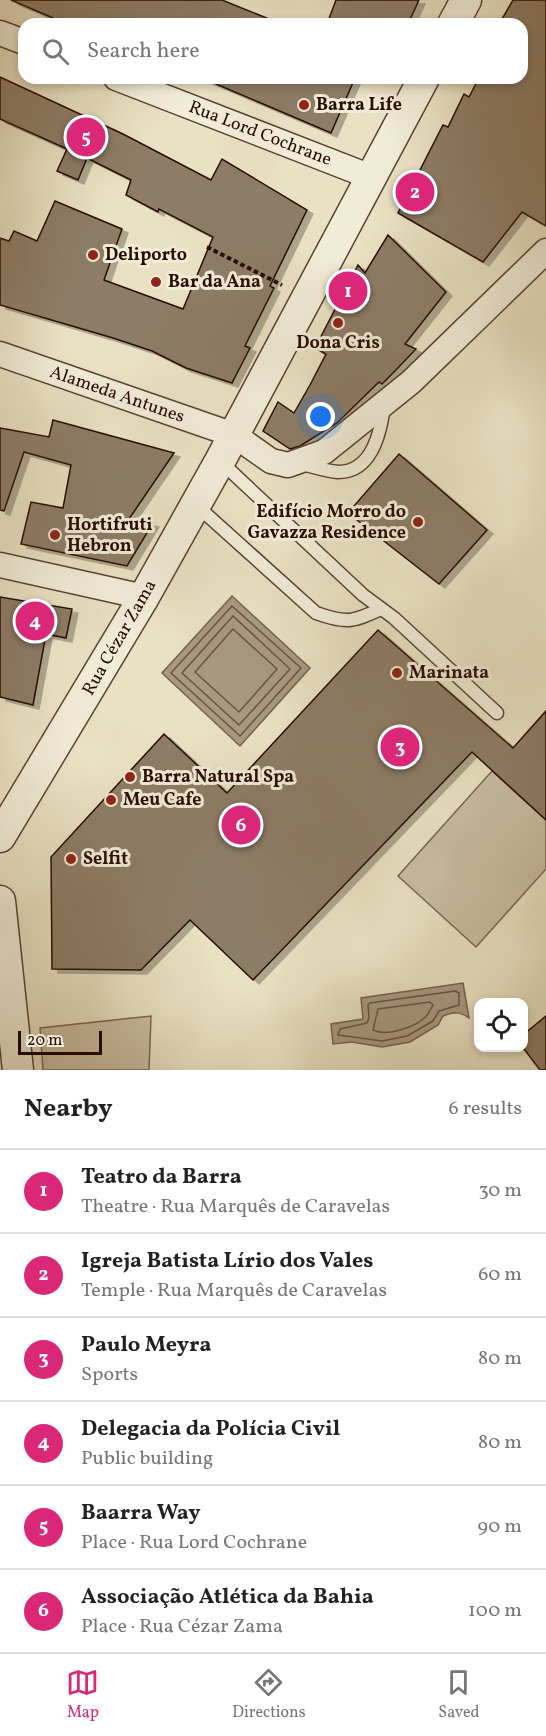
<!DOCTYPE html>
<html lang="en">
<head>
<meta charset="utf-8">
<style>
  body { margin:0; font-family:Vollkorn,serif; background:#f2f2f2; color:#222 }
  .controls { position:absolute; right:18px; bottom:18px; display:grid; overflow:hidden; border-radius:12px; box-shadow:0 3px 9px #0003 }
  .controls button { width:54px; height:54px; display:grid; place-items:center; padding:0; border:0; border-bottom:2px solid #e0e0e0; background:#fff; color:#222; font:30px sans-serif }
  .scale { position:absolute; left:18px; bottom:15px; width:84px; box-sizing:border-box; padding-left:6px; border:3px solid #2a0d01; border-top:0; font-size:16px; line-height:21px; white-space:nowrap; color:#2a0d01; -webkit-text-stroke:4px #f1ecd8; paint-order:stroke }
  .you { position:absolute; left:321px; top:417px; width:21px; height:21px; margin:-15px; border:4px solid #fff; border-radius:50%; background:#1a73e8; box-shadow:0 0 0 9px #1a73e833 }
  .badge { display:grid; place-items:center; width:39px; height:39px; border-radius:50%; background:#db2777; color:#fff; font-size:20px; font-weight:700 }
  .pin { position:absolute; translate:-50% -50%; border:3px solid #fff; box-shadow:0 2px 6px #0006 }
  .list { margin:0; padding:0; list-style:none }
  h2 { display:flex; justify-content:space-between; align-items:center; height:78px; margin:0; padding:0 24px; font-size:26px }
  h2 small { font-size:20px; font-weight:400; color:#767676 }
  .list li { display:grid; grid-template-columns:39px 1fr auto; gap:18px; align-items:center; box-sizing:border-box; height:84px; padding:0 24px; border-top:2px solid #e0e0e0 }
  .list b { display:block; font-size:22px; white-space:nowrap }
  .list p { margin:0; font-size:20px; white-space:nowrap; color:#767676 }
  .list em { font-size:20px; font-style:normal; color:#767676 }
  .icon { flex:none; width:33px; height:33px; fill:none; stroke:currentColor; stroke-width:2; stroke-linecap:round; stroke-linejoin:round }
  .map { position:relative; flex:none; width:546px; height:1070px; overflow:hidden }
  .search { position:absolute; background:#fff; box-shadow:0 3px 9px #0003; left:18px; right:18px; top:18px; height:66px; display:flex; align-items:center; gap:15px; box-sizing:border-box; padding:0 21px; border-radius:18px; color:#767676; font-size:22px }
  .sheet { height:582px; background:#fff }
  nav { display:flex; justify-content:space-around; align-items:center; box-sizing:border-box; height:84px; border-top:2px solid #e0e0e0; background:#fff; font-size:16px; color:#767676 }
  nav a { display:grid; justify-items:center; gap:3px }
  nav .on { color:#db2777 }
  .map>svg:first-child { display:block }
  .green { fill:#c9bda2; stroke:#7a6552; stroke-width:1.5 }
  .water { fill:#a89981; stroke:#76614e; stroke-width:1.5 }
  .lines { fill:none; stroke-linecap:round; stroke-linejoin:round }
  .shore { stroke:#695341; stroke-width:1.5 }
  .building { fill:#8d7b66; stroke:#2a0d01; stroke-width:1.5; filter:url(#shadow) }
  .service-casing { stroke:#5a4232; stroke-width:15 }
  .minor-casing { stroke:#5a4232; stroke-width:27 }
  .tertiary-casing { stroke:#5a4232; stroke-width:33 }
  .path { stroke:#2a0d01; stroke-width:4; stroke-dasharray:4.5 3; stroke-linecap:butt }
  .service { stroke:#f1ecd8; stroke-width:12 }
  .minor { stroke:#f1ecd8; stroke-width:24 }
  .tertiary { stroke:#f1ecd8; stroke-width:30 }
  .poi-dot { fill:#8f2418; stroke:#f1ecd8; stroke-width:2 }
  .labels { text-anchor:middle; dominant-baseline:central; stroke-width:6; stroke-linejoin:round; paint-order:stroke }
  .poi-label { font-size:18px; font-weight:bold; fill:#2a0d01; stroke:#f1ecd8; text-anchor:start }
  .street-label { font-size:18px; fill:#2a0d01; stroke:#f1ecd8 }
</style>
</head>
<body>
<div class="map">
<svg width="546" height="1070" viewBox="0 0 546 1070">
  <defs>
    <filter id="shadow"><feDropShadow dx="6" dy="4" stdDeviation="0" flood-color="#0004"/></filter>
  </defs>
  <rect width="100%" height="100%" fill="#e9e1c3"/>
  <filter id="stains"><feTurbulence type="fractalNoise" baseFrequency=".00333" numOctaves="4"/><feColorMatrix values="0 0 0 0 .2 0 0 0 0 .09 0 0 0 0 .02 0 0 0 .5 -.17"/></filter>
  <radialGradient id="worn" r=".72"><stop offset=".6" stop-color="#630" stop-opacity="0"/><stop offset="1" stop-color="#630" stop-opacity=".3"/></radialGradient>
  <g class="green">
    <path d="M 492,771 L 546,820 L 546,869 L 476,947 L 398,876 Z"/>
    <path d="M 151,1016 L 149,1070 L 43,1070 L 40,1028 Z"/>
  </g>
  <g class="water">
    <path d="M 232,596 L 310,668 L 240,746 L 162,673 Z"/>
    <path d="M 463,983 L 469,1018 C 459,1011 454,1012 443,1016 L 438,1025 L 410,1042 L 382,1047 L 352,1042 L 333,1044 L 331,1024 L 363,1019 L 361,998 Z"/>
  </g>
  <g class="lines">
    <g class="shore">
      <path d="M 232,606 L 301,668 L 240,736 L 171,673 Z"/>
      <path d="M 233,616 L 290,669 L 239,725 L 182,673 Z"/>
      <path d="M 233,629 L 277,669 L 239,712 L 195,672 Z"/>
      <path d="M 455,991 L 459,993 L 459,1005 L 439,1011 L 433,1021 L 407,1036 L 382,1041 L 338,1035 L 340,1029 L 367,1023 L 369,1018 L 368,1005 L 370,1003 Z"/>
      <path d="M 430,1002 L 433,1005 C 431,1008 430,1011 428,1014 C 418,1027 387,1037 373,1030 L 378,1009 Z"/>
    </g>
  </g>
  <g class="building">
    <path d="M 11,0 L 222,0 L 279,23 L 51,24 L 53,18 Z"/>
    <path d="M 336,0 L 419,0 L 408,24 L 327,24 Z"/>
    <path d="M 513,0 L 546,0 L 546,226 L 522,212 L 483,262 L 398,213 L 443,125 L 448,127 L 464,94 L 469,97 L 479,78 L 522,78 L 522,24 L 499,24 Z"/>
    <path d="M 0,77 L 123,134 L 211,180 L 222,159 L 307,210 L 270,286 L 274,288 L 245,346 L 250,348 L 232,383 L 186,368 L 152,351 L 113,338 L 0,305 L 0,238 L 9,241 L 14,231 L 37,241 L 55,201 L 122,229 L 104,280 L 183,309 L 213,237 L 159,209 L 158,212 L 126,195 L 131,180 L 87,158 L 78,180 L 57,171 L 67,149 L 0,119 Z"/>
    <path d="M 202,78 L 355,78 L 331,133 Z"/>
    <path d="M 388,235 L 446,292 L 405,344 L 416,349 L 395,371 L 382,384 L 379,382 L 337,423 L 300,446 L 290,449 L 263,431 L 278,402 L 294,413 L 310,385 L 326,354 L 315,348 L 358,265 L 365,273 Z"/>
    <path d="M 53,420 L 174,453 L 129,519 L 153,523 L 127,566 L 21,544 L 31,502 L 63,508 L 71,465 L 24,452 L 4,511 L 0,510 L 0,428 L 49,437 Z"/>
    <path d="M 399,454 L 487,530 L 439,584 L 348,513 Z"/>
    <path d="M 0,597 L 72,609 L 66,638 L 46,634 L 33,705 L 0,697 Z"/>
    <path d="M 378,630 L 513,748 L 546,711 L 546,820 L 472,752 L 253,980 L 190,920 L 141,970 L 52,969 L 51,857 L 164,734 L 227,793 Z"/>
    <path d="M 546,1016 L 546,1070 L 540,1070 L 524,1049 L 524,1034 Z"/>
  </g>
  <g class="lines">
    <defs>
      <g id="service">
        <path d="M 221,462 L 363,595 L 394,618 L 497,713"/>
        <path d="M 302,464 C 314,467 326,471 338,472 C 373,472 381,431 384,405"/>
        <path d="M 196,505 L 316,613 C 347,624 352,622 381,609"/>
      </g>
      <g id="minor">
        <path d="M 0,33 L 24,42"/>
        <path d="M 116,78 L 371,177"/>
        <path d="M 0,354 L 234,435 L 271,461 L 288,465 L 324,452 L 411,382 L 546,251"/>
        <path d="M 0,565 L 144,597"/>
      </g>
      <g id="tertiary">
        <path d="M 453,24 L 466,0"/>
        <path d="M 0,837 L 144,597 L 220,461 L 424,78"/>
        <path d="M 0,901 L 18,1070"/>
      </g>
    </defs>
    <use href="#service" class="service-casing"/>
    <use href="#minor" class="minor-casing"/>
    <use href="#tertiary" class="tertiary-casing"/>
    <path class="path" d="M 207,247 L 282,285"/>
    <use href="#service" class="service"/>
    <use href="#minor" class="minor"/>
    <use href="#tertiary" class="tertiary"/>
  </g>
  <g class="poi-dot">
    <circle cx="304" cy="105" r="6"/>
    <circle cx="93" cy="255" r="6"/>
    <circle cx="156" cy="282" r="6"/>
    <circle cx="338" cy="323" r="6"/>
    <circle cx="418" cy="522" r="6"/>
    <circle cx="55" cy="535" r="6"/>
    <circle cx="397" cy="673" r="6"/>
    <circle cx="130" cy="777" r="6"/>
    <circle cx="111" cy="800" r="6"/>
    <circle cx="71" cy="859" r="6"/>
  </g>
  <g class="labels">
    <g class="poi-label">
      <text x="316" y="105">Barra Life</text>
      <text x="105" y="255">Deliporto</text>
      <text x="168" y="282">Bar da Ana</text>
      <text x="338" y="343" text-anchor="middle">Dona Cris</text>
      <text x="406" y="512" text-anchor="end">Edifício Morro do<tspan x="406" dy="21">Gavazza Residence</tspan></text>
      <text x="67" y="525">Hortifruti<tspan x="67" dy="21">Hebron</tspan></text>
      <text x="409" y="673">Marinata</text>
      <text x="142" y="777">Barra Natural Spa</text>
      <text x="123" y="800">Meu Cafe</text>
      <text x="83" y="859">Selfit</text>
    </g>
    <g class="street-label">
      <text transform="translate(260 134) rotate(21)">Rua Lord Cochrane</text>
      <text transform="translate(117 395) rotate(19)">Alameda Antunes</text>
      <text transform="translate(120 638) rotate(-60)">Rua Cézar Zama</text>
    </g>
  </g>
  <rect width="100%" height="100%" filter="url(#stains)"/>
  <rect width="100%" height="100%" fill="url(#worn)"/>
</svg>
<div class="controls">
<button><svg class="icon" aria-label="locate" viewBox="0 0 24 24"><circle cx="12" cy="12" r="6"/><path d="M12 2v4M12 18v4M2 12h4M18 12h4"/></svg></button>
</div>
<div class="scale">20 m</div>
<div class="you"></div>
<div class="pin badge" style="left:348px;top:291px">1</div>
<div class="pin badge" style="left:415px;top:192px">2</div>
<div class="pin badge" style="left:400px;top:747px">3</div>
<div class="pin badge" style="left:35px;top:621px">4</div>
<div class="pin badge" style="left:86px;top:137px">5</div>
<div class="pin badge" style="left:241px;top:825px">6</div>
<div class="search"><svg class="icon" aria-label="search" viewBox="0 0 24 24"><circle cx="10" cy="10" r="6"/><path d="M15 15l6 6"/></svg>Search here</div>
</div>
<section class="sheet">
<h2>Nearby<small>6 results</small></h2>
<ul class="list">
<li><span class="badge">1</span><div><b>Teatro da Barra</b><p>Theatre · Rua Marquês de Caravelas</p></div><em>30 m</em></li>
<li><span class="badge">2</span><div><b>Igreja Batista Lírio dos Vales</b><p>Temple · Rua Marquês de Caravelas</p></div><em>60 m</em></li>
<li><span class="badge">3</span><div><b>Paulo Meyra</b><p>Sports</p></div><em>80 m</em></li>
<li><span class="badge">4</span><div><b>Delegacia da Polícia Civil</b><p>Public building</p></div><em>80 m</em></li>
<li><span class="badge">5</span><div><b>Baarra Way</b><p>Place · Rua Lord Cochrane</p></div><em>90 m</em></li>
<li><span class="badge">6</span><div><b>Associação Atlética da Bahia</b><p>Place · Rua Cézar Zama</p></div><em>100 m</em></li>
</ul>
</section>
<nav>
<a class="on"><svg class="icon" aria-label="map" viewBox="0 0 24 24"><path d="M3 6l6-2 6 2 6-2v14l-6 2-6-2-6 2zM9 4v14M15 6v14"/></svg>Map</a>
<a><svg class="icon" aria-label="directions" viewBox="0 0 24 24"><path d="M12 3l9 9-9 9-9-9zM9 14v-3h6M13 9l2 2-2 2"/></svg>Directions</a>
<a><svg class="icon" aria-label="saved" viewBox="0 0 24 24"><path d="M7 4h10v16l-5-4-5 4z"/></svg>Saved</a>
</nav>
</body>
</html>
